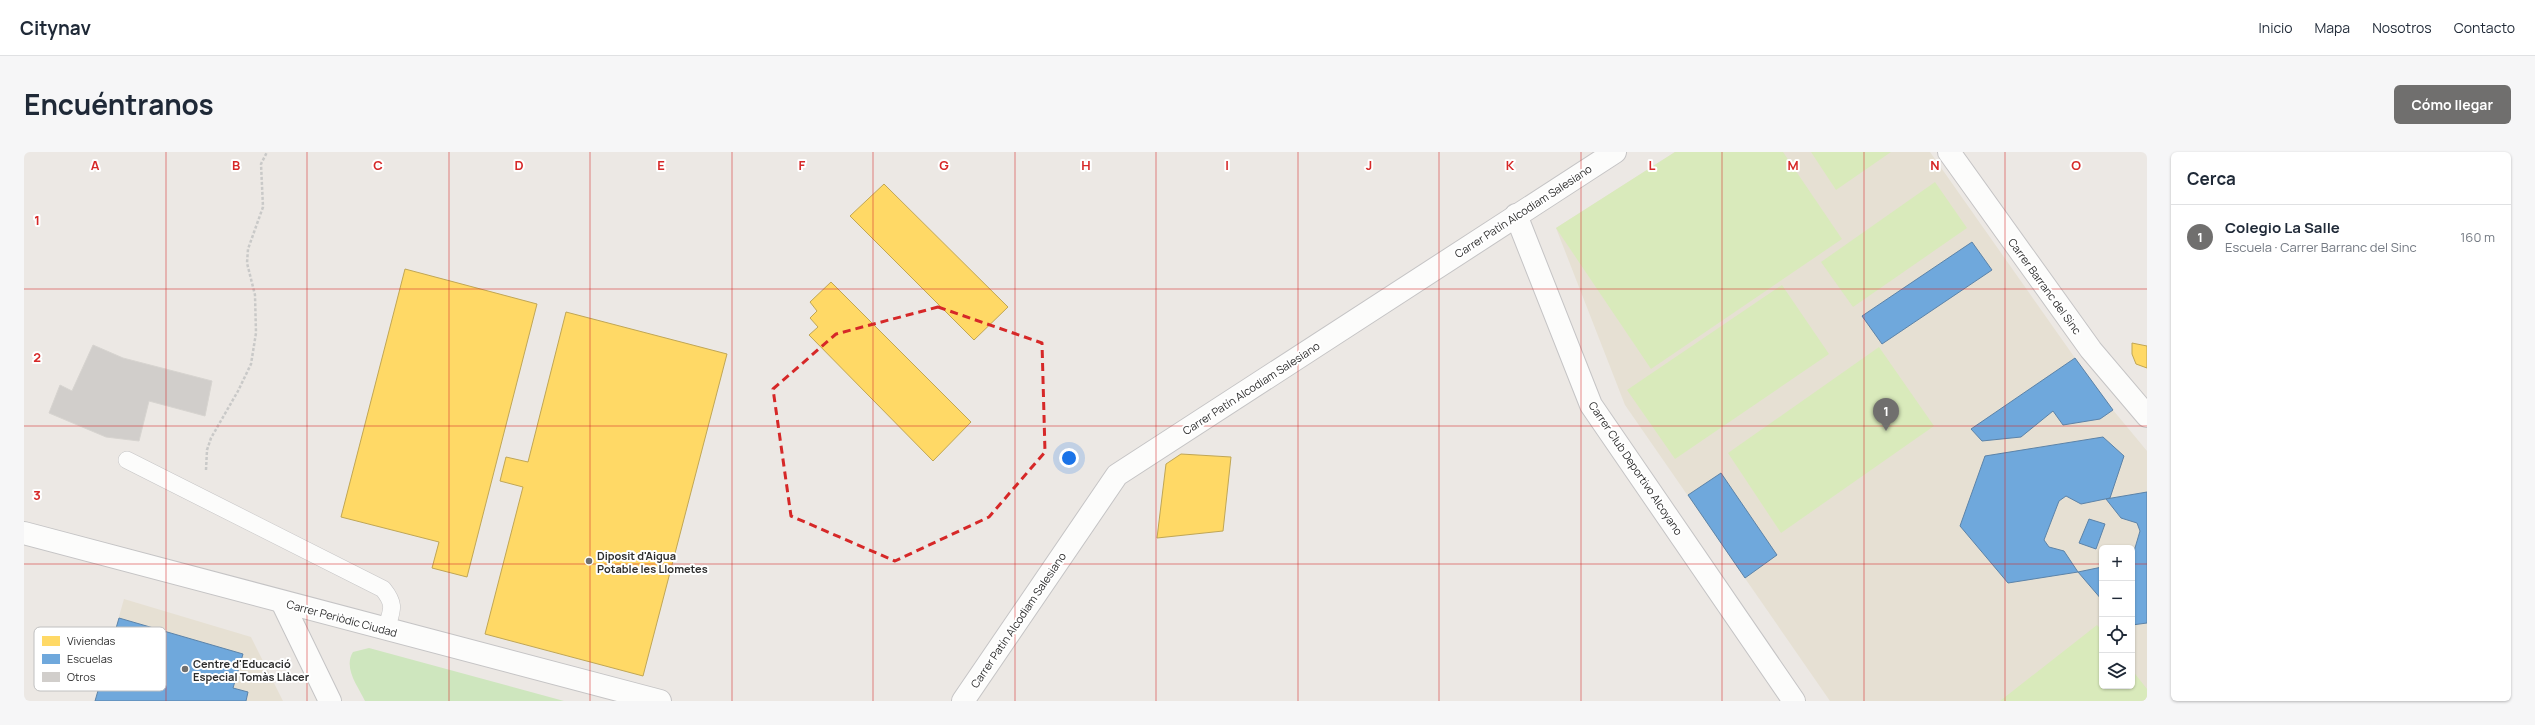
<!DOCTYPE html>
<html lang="es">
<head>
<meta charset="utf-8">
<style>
  body { margin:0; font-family:Manrope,sans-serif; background:#f6f6f7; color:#1f2937 }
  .controls { position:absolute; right:12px; bottom:12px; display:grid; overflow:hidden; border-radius:6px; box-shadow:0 1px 3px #0004 }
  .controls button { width:36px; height:36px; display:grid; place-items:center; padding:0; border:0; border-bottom:1px solid #e0e1e3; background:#fff; color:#1f2937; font:20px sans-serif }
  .you { position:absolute; left:1045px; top:306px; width:14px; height:14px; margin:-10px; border:3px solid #fff; border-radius:50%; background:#1a73e8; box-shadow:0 0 0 6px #1a73e833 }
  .badge { display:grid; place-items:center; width:26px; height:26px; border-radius:50%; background:#706f6e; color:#fff; font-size:13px; font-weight:700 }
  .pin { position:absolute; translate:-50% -33px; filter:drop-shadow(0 1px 2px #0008) }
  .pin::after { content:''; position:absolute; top:21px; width:14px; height:12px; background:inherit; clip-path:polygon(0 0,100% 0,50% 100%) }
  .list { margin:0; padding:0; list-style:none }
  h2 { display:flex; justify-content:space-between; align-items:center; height:52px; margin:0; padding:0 16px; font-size:17px }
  h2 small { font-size:13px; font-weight:400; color:#747a83 }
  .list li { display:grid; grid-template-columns:26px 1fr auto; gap:12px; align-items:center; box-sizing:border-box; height:64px; padding:0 16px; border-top:1px solid #e0e1e3 }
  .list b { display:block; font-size:15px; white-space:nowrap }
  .list p { margin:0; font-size:13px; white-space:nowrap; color:#747a83 }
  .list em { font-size:13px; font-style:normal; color:#747a83 }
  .icon { flex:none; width:22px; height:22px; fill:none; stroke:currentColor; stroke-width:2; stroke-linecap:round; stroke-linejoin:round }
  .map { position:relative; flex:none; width:2123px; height:549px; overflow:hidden; border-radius:6px }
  header { display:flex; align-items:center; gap:24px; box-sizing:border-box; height:56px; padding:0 20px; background:#fff; border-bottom:1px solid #e0e1e3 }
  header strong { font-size:19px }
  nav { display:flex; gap:22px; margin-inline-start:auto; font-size:14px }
  .intro { display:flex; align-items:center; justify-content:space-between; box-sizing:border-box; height:96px; padding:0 24px }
  h1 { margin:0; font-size:28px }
  .button { padding:10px 18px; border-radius:6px; background:#706f6e; color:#fff; font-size:14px; font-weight:700 }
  main { display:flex; gap:24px; padding:0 24px }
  aside { flex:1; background:#fff; border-radius:6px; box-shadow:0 1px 3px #0004 }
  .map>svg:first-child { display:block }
  .education { fill:#e6e0d3; fill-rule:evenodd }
  .green { fill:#cee6be }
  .pitch { fill:#d9eabb }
  .homes { fill:#ffd966; stroke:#c0a655 }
  .schools { fill:#6fa8dc; stroke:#5c83a8 }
  .building { fill:#d1cecb; stroke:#d7d4d0 }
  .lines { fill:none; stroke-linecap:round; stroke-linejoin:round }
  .lane-casing { stroke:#c5c4c5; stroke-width:18 }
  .street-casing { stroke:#c5c4c5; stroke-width:24 }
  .secondary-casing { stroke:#c5c4c5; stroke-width:24 }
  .path { stroke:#c9c9c8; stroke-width:2.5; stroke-dasharray:3 2; stroke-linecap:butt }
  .lane { stroke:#fcfcfb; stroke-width:17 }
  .street { stroke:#fcfcfb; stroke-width:22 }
  .secondary { stroke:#fcfcfb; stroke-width:22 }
  .marked { fill:none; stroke:#d62828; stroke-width:3; stroke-dasharray:8 5; stroke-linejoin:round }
  .grid { fill:none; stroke:#d62828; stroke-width:1; stroke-opacity:0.55 }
  .poi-dot { fill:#706f6e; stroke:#fff; stroke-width:1.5 }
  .labels { text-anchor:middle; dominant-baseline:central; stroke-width:4; stroke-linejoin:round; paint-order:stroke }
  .street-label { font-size:11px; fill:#2e2e2e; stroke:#fff }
  .poi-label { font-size:11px; font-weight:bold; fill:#2e2e2e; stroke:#fff; text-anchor:start }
  .key { fill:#fff; stroke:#c0c0c0; stroke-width:1 }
  .key-label { font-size:11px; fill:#2e2e2e }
  .grid-label { font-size:13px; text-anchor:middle; font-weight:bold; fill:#d62828; stroke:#fff; stroke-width:4; stroke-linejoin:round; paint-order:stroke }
</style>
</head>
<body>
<header>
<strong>Citynav</strong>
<nav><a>Inicio</a><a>Mapa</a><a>Nosotros</a><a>Contacto</a></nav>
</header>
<div class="intro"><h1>Encuéntranos</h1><a class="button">Cómo llegar</a></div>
<main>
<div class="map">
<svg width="2123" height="549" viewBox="0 0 2123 549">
  <rect width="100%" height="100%" fill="#ece8e4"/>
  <g class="education">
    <path d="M 1651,0 L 1906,0 L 2051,206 L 2089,258 L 2123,299 L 2123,549 L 1806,549 L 1601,253 L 1532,76 ZM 2078,396 L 2108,396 L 2108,534 L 2078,534 Z"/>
    <path d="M 100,447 L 227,485 L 259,549 L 71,549 Z"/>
  </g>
  <path class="green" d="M 345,496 L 540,549 L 341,549 C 334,534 319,516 329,500 Z"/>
  <g class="pitch">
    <path d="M 1651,0 L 1759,0 L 1818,87 L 1627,217 L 1532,76 Z"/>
    <path d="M 1787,0 L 1867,0 L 1812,38 Z"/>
    <path d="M 1911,30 L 1943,76 L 1829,155 L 1797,110 Z"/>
    <path d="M 1758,133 L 1805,202 L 1651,307 L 1603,238 Z"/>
    <path d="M 1855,195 L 1910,274 L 1757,381 L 1704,301 Z"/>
    <path d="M 2073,473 L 2078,479 L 2078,534 L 2108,534 L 2108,518 L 2123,537 L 2123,549 L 1976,549 Z"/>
  </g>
  <g class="homes">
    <path d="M 860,32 L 984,155 L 950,188 L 826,64 Z"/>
    <path d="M 381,117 L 513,152 L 443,425 L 408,416 L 415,390 L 317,365 Z"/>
    <path d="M 807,130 L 947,270 L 909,309 L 785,183 L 794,175 L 786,166 L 793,159 L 786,150 Z"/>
    <path d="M 542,160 L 703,202 L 619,524 L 461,482 L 499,335 L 476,329 L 482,305 L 504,310 Z"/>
    <path d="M 2108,191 L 2123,194 L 2123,216 L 2112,212 L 2108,202 Z"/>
    <path d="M 1157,302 L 1207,305 L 1199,379 L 1133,386 L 1142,312 Z"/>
  </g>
  <g class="schools">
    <path d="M 1948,90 L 1968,118 L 1858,192 L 1838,164 Z"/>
    <path d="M 2051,206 L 2089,258 L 2076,267 L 2039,273 L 2029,259 L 1997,285 L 1958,289 L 1947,277 Z"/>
    <path d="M 2079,285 L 2100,304 L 2086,346 L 2057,352 L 2042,344 L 2035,349 L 2020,388 L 2025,395 L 2040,399 L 2054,420 L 1984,431 L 1936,374 L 1961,304 Z"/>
    <path d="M 1697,321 L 1753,403 L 1721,426 L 1664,343 Z"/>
    <path d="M 2123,340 L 2123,471 L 2108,473 L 2108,406 L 2116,379 L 2113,371 L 2097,366 L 2082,347 Z"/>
    <path d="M 2065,367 L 2081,372 L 2072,397 L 2055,391 Z"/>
    <path d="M 2078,415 L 2078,448 L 2054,420 Z"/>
    <path d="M 95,466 L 219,502 L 209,536 L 224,540 L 222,549 L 71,549 Z"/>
  </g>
  <path class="building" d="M 69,193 L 99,206 L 188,229 L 181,264 L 125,249 L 115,289 L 82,285 L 25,261 L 36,233 L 48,239 Z"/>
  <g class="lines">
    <defs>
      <path id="lane" d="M 103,308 L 359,437 C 372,453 368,458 362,477"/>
      <g id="street">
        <path d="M 1492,63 L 1567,253 L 1770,549"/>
        <path d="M 0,381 L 636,549"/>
        <path d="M 258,450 L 306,549"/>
        <path d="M 939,549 L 1093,323 L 1591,0"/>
      </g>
      <path id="secondary" d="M 1925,0 L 2067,198 L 2123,264"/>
    </defs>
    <use href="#lane" class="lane-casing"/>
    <use href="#street" class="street-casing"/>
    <use href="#secondary" class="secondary-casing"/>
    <path class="path" d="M 182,318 L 183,298 L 187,286 L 214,239 L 227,212 L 232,181 L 231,143 L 223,111 L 224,97 L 239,55 L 237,12 L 243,0"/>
    <use href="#lane" class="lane"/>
    <use href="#street" class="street"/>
    <use href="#secondary" class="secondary"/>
  </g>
  <path class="marked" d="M 914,155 L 1018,191 L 1021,300 L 965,365 L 871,409 L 767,364 L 749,237 L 812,182 Z"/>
  <path class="grid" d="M 142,0 L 142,549M 283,0 L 283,549M 425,0 L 425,549M 566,0 L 566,549M 708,0 L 708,549M 849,0 L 849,549M 991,0 L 991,549M 1132,0 L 1132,549M 1274,0 L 1274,549M 1415,0 L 1415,549M 1557,0 L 1557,549M 1698,0 L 1698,549M 1840,0 L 1840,549M 1981,0 L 1981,549M 0,137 L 2123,137M 0,274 L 2123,274M 0,412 L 2078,412M 2108,412 L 2123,412"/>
  <g class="poi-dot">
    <circle cx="565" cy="409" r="4"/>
    <circle cx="161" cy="517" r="4"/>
  </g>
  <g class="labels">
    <g class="street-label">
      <text transform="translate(1499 59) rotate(-33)">Carrer Patín Alcodiam Salesiano</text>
      <text transform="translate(2021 134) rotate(54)">Carrer Barranc del Sinc</text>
      <text transform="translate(1227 236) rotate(-33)">Carrer Patín Alcodiam Salesiano</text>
      <text transform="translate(1612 316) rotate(56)">Carrer Club Deportivo Alcoyano</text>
      <text transform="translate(318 466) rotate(15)">Carrer Periòdic Ciudad</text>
      <text transform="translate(994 468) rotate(-56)">Carrer Patín Alcodiam Salesiano</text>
    </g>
    <g class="poi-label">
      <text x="573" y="403">Diposit d'Aigua<tspan x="573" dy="13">Potable les Llometes</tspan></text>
      <text x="169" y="511">Centre d'Educació<tspan x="169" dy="13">Especial Tomàs Llàcer</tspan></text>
    </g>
  </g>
  <rect x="10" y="475" width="132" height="64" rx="6" class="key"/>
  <rect x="18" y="484" width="18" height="10" fill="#ffd966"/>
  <rect x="18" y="502" width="18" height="10" fill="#6fa8dc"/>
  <rect x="18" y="520" width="18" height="10" fill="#d1cecb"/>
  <g class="key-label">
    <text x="43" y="493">Viviendas</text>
    <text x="43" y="511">Escuelas</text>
    <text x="43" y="529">Otros</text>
  </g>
  <g class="grid-label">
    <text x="71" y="18">A</text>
    <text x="212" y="18">B</text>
    <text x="354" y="18">C</text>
    <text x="495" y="18">D</text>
    <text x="637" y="18">E</text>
    <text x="778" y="18">F</text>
    <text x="920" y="18">G</text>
    <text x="1062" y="18">H</text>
    <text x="1203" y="18">I</text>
    <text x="1345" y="18">J</text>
    <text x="1486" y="18">K</text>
    <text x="1628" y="18">L</text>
    <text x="1769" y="18">M</text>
    <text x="1911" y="18">N</text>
    <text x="2052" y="18">O</text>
    <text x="13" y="73">1</text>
    <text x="13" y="210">2</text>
    <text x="13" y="348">3</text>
  </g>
</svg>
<div class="controls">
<button>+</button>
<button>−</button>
<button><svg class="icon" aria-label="locate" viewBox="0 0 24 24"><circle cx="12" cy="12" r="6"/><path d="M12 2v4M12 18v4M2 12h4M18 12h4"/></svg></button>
<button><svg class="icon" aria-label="layers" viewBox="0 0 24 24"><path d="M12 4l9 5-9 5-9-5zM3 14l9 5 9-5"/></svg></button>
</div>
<div class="you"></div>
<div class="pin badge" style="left:1862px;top:279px">1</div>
</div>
<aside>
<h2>Cerca<small></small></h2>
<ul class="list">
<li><span class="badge">1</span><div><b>Colegio La Salle</b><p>Escuela · Carrer Barranc del Sinc</p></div><em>160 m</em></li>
</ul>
</aside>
</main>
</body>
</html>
